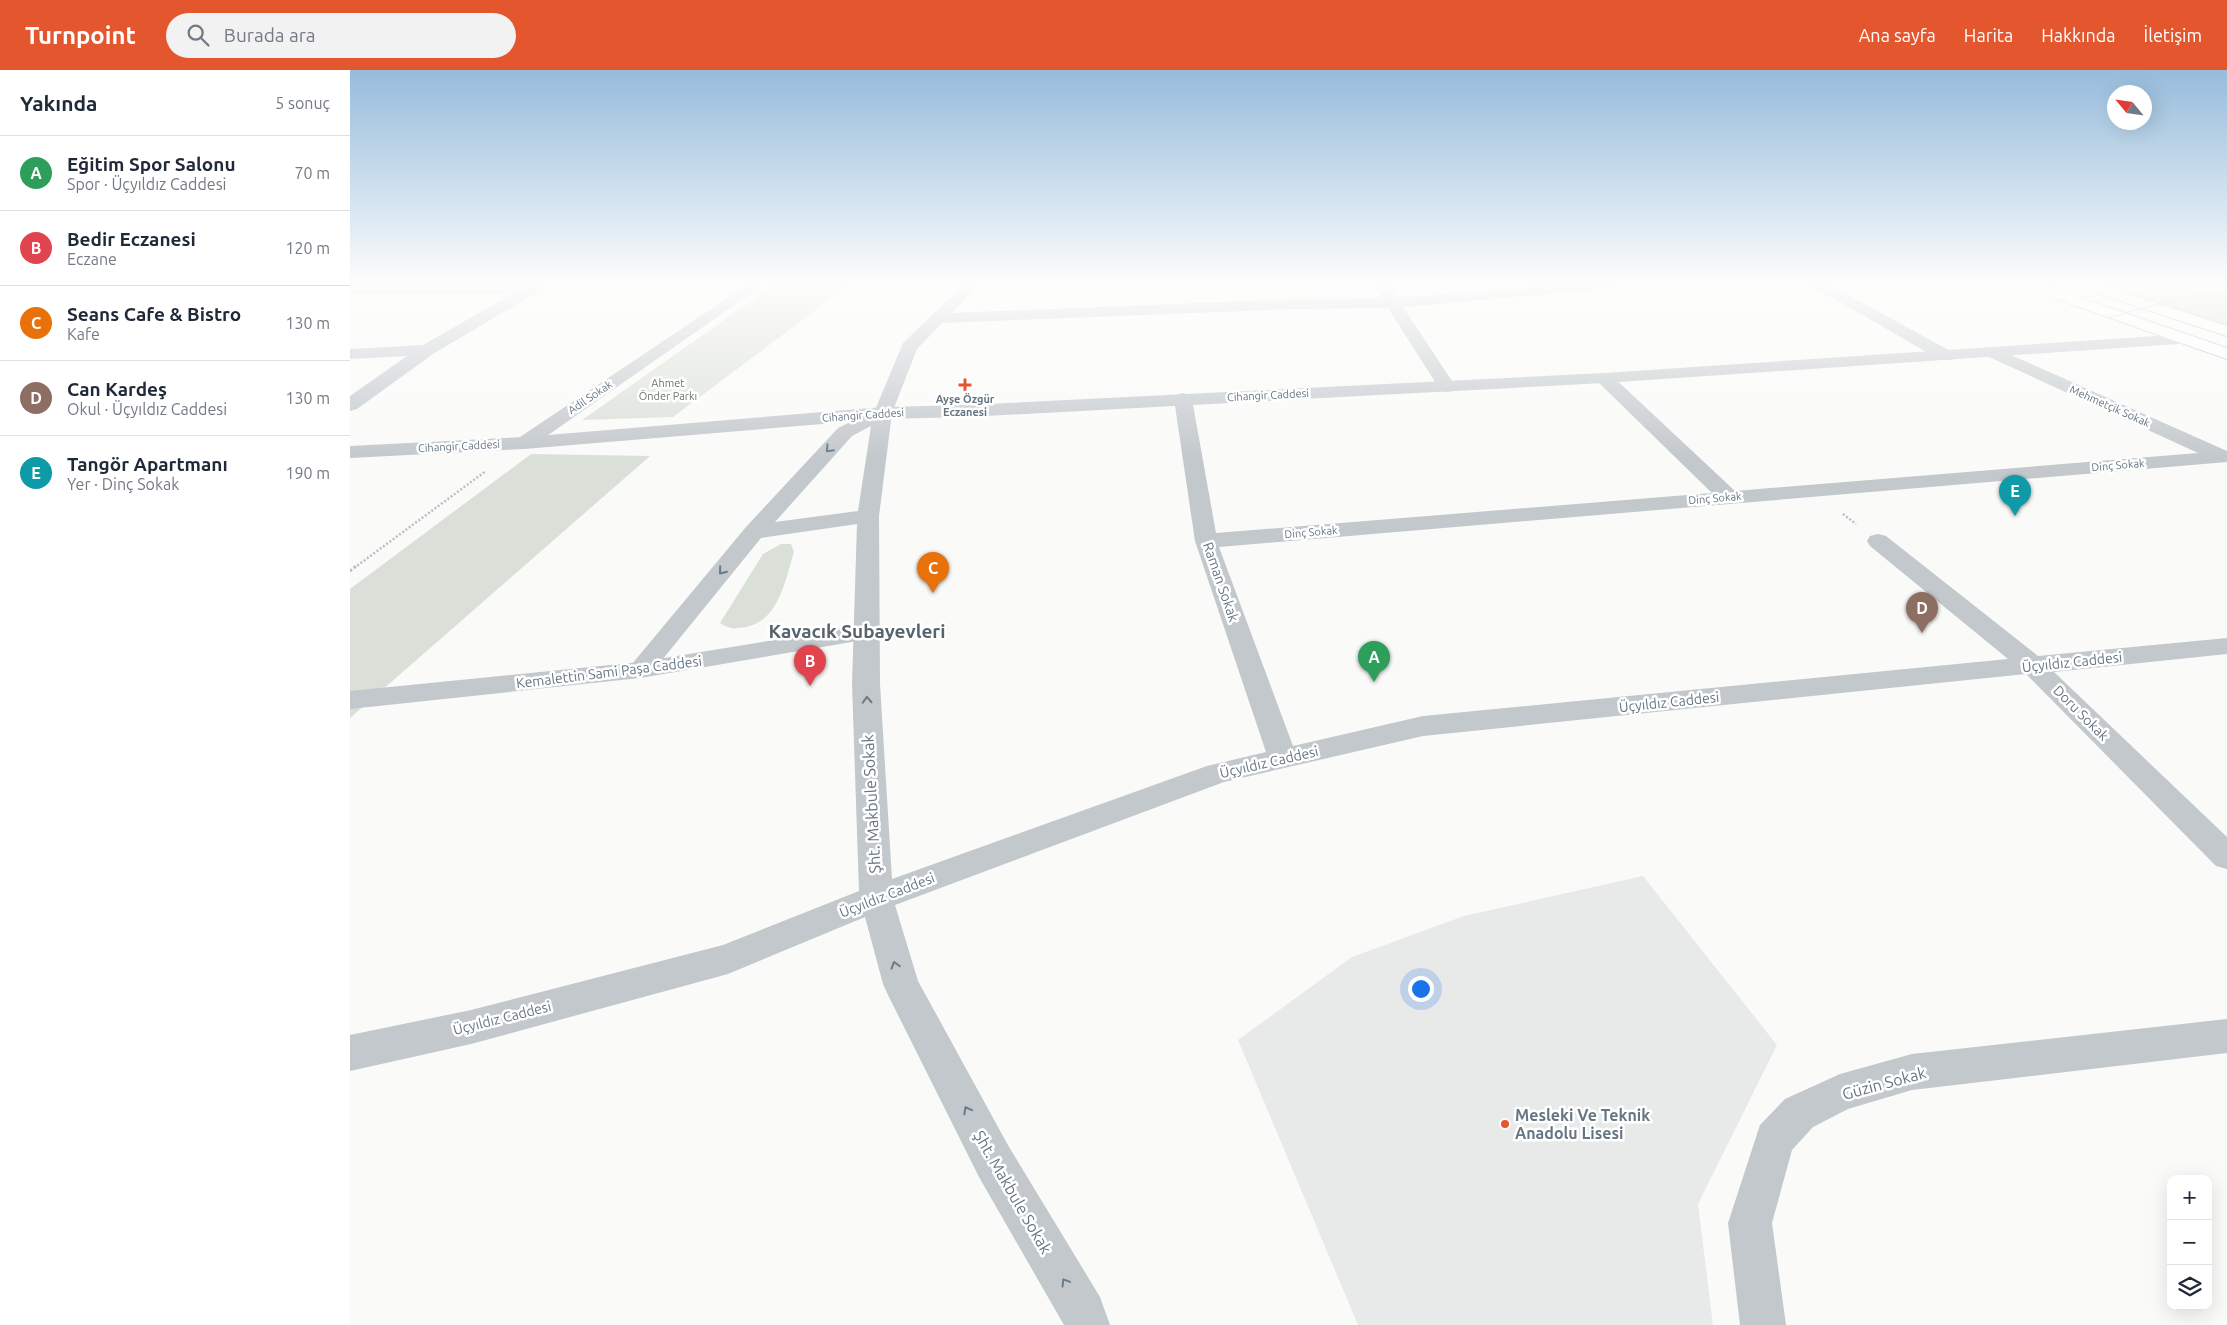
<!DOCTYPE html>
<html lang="tr">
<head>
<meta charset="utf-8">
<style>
  body { margin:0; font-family:Ubuntu,sans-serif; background:#f2f2f3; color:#1f2937 }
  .controls { position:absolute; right:15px; bottom:15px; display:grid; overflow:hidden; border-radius:10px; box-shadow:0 5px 20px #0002 }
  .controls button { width:45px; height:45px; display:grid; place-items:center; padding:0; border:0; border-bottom:1px solid #e0e1e3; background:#fff; color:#1f2937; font:25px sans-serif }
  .compass { position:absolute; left:1757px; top:15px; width:45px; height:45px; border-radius:50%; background:#fff; box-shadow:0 5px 20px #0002; rotate:299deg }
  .you { position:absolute; left:1070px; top:918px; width:18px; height:18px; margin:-12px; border:4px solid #fff; border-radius:50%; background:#1a73e8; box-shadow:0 0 0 8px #1a73e833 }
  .badge { display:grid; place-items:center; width:32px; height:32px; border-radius:50%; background:#e4572e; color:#fff; font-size:16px; font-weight:700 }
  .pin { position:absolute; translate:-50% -41px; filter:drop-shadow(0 1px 2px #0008) }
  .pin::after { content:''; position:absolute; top:26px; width:18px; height:15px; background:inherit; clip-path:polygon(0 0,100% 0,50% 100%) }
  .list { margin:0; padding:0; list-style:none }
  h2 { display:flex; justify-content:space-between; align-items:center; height:65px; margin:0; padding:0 20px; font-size:21px }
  h2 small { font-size:16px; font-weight:400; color:#747a83 }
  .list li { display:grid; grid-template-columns:32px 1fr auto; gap:15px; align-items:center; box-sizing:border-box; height:75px; padding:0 20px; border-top:1px solid #e0e1e3 }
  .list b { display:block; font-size:19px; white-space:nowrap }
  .list p { margin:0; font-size:16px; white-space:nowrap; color:#747a83 }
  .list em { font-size:16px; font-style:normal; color:#747a83 }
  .icon { flex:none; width:28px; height:28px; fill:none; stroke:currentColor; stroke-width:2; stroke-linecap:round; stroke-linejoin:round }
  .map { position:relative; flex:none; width:1877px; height:1255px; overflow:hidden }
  header { display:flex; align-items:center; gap:30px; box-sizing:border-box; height:70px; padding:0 25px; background:#e4572e; color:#fff }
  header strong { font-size:24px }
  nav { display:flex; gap:28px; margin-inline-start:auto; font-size:18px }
  .search { width:350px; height:45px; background:#f2f2f3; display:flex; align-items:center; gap:12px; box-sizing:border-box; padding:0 18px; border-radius:28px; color:#747a83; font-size:19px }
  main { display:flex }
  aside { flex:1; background:#fff }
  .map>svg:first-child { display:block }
  .built { fill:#e8e9e9 }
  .green { fill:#dadfd7 }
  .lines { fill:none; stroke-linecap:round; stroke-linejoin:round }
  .trunk-casing { stroke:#b4b9bd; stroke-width:2 }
  .path-far2 { stroke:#bbbfc2; stroke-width:2; stroke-dasharray:1 1; stroke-linecap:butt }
  .path-far1 { stroke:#bbbfc2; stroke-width:2.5; stroke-dasharray:2 2; stroke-linecap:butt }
  .path { stroke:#bbbfc2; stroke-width:3; stroke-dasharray:2.5 2.5; stroke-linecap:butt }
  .minor { fill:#c3c8cc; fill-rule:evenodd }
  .tertiary { fill:#c3c8cc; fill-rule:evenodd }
  .trunk { fill:#fff; fill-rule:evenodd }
  .path-bridge { stroke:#bbbfc2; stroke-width:2; stroke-dasharray:1 1; stroke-linecap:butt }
  .oneway { stroke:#6a7a87 }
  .poi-dot { fill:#e4572e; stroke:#fff; stroke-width:2 }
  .labels { text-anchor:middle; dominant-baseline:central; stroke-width:5; stroke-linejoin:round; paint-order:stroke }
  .far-park-label { font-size:11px; fill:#687a64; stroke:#fff }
  .far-street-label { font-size:11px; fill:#657683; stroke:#fff }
  .far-poi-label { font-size:11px; font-weight:bold; fill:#657683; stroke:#fff }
  .street-label { font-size:14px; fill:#657683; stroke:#fff }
  .near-street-label { font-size:16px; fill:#657683; stroke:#fff }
  .near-poi-label { font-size:16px; font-weight:bold; fill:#657683; stroke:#fff; text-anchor:start }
  .district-label { font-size:19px; font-weight:bold; fill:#57646e; stroke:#fff }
</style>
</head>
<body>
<header>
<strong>Turnpoint</strong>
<div class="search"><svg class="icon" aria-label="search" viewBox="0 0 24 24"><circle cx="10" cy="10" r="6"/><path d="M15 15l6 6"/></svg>Burada ara</div>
<nav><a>Ana sayfa</a><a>Harita</a><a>Hakkında</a><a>İletişim</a></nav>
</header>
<main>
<aside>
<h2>Yakında<small>5 sonuç</small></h2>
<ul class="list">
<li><span class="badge" style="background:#2e9e5b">A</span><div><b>Eğitim Spor Salonu</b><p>Spor · Üçyıldız Caddesi</p></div><em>70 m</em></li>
<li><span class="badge" style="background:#e0444e">B</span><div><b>Bedir Eczanesi</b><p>Eczane</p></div><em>120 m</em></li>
<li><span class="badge" style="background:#e8710a">C</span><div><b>Seans Cafe &amp; Bistro</b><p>Kafe</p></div><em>130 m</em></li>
<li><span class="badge" style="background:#8d6e63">D</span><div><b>Can Kardeş</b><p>Okul · Üçyıldız Caddesi</p></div><em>130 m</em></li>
<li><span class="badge" style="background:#0f9aa8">E</span><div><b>Tangör Apartmanı</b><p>Yer · Dinç Sokak</p></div><em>190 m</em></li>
</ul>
</aside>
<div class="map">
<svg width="1877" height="1255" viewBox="0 0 1877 1255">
  <rect width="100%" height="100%" fill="#fafaf8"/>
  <path class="built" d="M 1293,806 L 1427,975 L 1348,1134 L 1363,1255 L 1008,1255 L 888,970 L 1002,887 L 1114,846 Z"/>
  <g class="green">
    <path d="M 424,215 L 499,215 L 323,347 L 232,350 Z"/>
    <path d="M 1753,215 L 1877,215 L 1877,261 L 1802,236 L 1810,234 Z"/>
    <path d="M 181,384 L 300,386 L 0,648 L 0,519 Z"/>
    <path d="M 431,474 L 441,474 L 444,482 C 435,510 429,551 396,557 C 384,559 380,559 370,553 L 413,484 Z"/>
  </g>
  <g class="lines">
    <defs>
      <g id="trunk">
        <path d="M 1673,215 L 1693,215 L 1877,278 L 1877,289 L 1675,218 Z"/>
        <path d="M 1729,215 L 1750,215 L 1877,256 L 1877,266 L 1731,218 Z"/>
      </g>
    </defs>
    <use href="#trunk" class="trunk-casing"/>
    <g class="path-far2">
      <path d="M 1848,215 L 1860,222 L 1877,226"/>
      <path d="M 1846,225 L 1860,222"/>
    </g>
    <g class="path-far1">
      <path d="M 1493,444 L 1506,454"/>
      <path d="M 4,498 L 136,401"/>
    </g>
    <path class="path" d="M 0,501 L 6,496"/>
    <g class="minor">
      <path d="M 0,215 L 196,215 L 194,218 L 83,284 L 7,339 L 0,341 L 0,326 L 57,286 L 0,289 L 0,279 L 73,275 L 162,224 L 0,224 Z"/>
      <path d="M 397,215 L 413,215 L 181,377 L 174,379 L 167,377 L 164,373 L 167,369 Z"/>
      <path d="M 613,215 L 628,215 L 602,243 L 945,229 L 1032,228 L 1026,219 L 1034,215 L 1039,216 L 1047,228 L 1206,215 L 1261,215 L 1259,218 L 1254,219 L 1053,237 L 1106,317 L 1103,321 L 1097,322 L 1091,321 L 1038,238 L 945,239 L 592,253 L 567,279 L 542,343 L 529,446 L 530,614 L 542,809 L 857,696 L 916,682 L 845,471 L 824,329 L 826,325 L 833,323 L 840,325 L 842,329 L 866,463 L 1362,423 L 1248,312 L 1245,308 L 1248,304 L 1254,303 L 1260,304 L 1385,421 L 1848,383 L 1637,286 L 1635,282 L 1637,278 L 1643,277 L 1877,381 L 1877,392 L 869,477 L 943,676 L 1073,646 L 1658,589 L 1520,476 L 1517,471 L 1520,466 L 1528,464 L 1536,466 L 1688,586 L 1877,568 L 1877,584 L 1704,602 L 1877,767 L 1877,799 L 1866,796 L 1676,604 L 1073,666 L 874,712 L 545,835 L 568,911 L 659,1077 L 750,1227 L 760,1255 L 714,1255 L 629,1107 L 538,925 L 533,914 L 515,847 L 378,904 L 121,974 L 0,1001 L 0,965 L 121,940 L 373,875 L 509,821 L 502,614 L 507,454 L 411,468 L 299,606 L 290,608 L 281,606 L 277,600 L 396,457 L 488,358 L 525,340 L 553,273 ZM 521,356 L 508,441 L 425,452 L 502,366 Z"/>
      <path d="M 1458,215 L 1476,215 L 1502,227 L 1602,282 L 1605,286 L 1602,290 L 1590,290 L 1492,233 L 1460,218 Z"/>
      <path d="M 1877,949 L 1877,983 L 1562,1020 L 1498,1039 L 1463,1057 L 1442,1080 L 1422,1153 L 1436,1255 L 1390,1255 L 1378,1153 L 1410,1055 L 1435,1029 L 1490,1004 L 1562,984 Z"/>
    </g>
    <g class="tertiary">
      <path d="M 1836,264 L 1842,265 L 1844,269 L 1842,273 L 1254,313 L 617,347 L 533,349 L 174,379 L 0,388 L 0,376 L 174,367 L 533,337 L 617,335 L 1254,303 Z"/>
      <path d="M 516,555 L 525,558 L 529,563 L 525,568 L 290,608 L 0,639 L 0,621 L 290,592 Z"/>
    </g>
    <use href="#trunk" class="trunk"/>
    <path class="path-bridge" d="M 1757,248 L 1821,231"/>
  </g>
  <defs><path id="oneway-chevron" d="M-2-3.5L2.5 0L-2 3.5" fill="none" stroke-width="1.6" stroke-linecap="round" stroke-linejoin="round" transform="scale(1.25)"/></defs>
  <g class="oneway">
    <use href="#oneway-chevron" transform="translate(479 379) rotate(133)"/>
    <use href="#oneway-chevron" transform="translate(372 501) rotate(129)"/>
    <use href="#oneway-chevron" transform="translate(517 630) rotate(-93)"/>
    <use href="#oneway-chevron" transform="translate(545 895) rotate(-106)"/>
    <use href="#oneway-chevron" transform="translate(617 1040) rotate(-118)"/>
    <use href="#oneway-chevron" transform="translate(715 1212) rotate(-121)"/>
  </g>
  <linearGradient id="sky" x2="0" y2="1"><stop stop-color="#96bcdc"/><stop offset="0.55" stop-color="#fdfdfc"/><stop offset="1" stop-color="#fdfdfc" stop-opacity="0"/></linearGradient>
  <rect width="1877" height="390" fill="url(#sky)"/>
  <g class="poi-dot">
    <path d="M612.5 307.5h5v5h5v5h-5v5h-5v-5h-5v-5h5z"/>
    <circle cx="1155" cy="1054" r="5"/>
  </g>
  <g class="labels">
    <g class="far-park-label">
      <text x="318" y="313">Ahmet<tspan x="318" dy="13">Önder Parkı</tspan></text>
    </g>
    <g class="far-street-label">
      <text transform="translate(918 325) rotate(-3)">Cihangir Caddesi</text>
      <text transform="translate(240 327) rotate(-34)">Adil Sokak</text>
      <text transform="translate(1760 336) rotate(24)">Mehmetçik Sokak</text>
      <text transform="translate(513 345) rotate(-4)">Cihangir Caddesi</text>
      <text transform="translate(109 376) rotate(-3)">Cihangir Caddesi</text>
      <text transform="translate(1768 395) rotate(-5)">Dinç Sokak</text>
      <text transform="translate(1365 428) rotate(-5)">Dinç Sokak</text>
      <text transform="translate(961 462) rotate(-5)">Dinç Sokak</text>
    </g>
    <g class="far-poi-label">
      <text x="615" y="329">Ayşe Özgür<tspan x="615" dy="13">Eczanesi</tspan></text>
    </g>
    <g class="street-label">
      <text transform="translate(871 512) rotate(71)">Raman Sokak</text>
      <text transform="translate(1722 592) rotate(-6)">Üçyıldız Caddesi</text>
      <text transform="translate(259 602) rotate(-7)">Kemalettin Sami Paşa Caddesi</text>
      <text transform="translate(1319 632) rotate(-6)">Üçyıldız Caddesi</text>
      <text transform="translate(1731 643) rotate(45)">Doru Sokak</text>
      <text transform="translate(919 692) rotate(-13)">Üçyıldız Caddesi</text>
      <text transform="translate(537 825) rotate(-21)">Üçyıldız Caddesi</text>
      <text transform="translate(152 948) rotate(-14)">Üçyıldız Caddesi</text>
    </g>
    <g class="near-street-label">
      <text transform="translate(521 734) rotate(-93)">Şht. Makbule Sokak</text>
      <text transform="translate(1534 1013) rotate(-15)">Güzin Sokak</text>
      <text transform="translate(663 1122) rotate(60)">Şht. Makbule Sokak</text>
    </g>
    <g class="near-poi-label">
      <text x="1165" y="1045">Mesleki Ve Teknik<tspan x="1165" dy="18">Anadolu Lisesi</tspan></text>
    </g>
    <g class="district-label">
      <text x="507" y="561">Kavacık Subayevleri</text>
    </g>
  </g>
</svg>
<div class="controls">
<button>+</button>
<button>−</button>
<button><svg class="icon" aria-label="layers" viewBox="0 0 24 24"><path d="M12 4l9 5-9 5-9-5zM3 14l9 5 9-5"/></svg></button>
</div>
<svg class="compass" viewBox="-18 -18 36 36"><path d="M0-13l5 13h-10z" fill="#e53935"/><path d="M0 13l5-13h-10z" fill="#747a83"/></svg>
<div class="you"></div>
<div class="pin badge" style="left:1024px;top:612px;background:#2e9e5b">A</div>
<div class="pin badge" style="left:460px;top:616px;background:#e0444e">B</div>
<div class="pin badge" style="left:583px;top:523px;background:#e8710a">C</div>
<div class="pin badge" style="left:1572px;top:563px;background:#8d6e63">D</div>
<div class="pin badge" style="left:1665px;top:446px;background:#0f9aa8">E</div>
</div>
</main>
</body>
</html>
